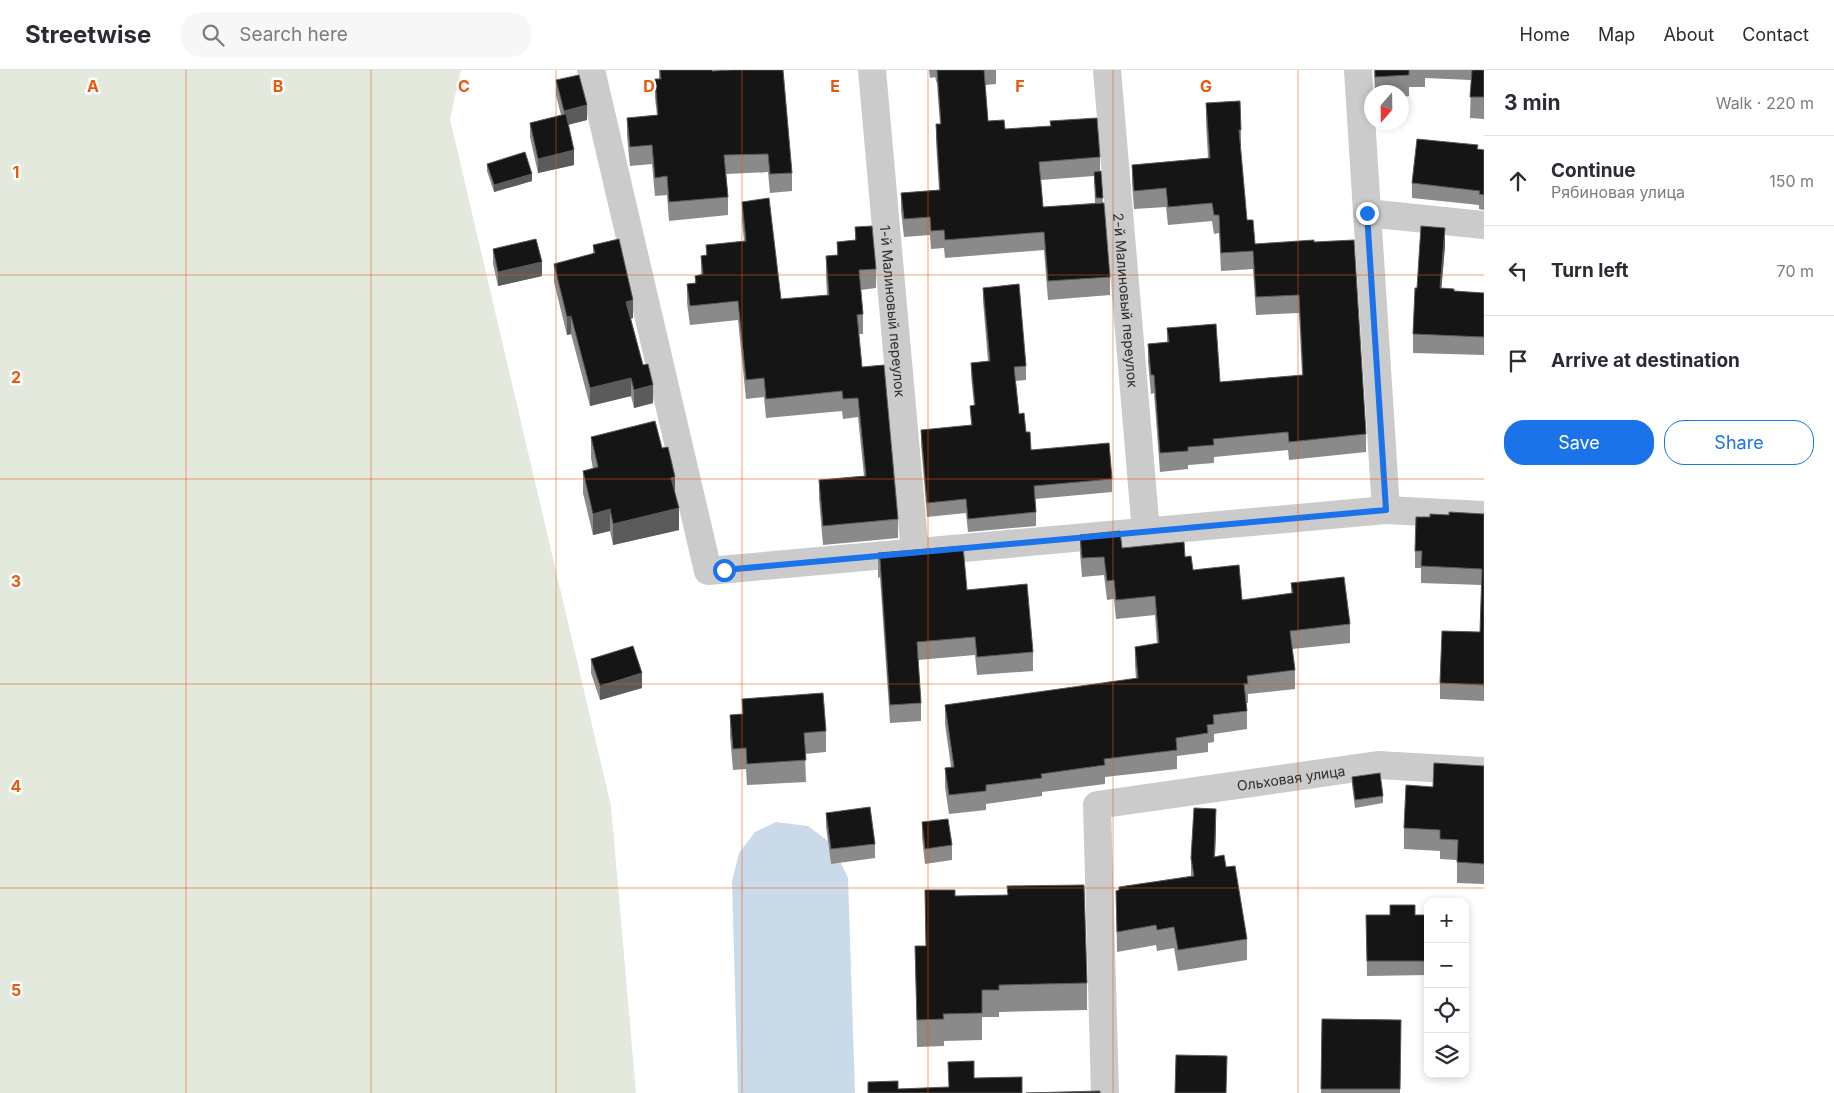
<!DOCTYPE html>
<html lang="en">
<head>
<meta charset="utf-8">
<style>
  body { margin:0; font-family:Inter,sans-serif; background:#f7f7f7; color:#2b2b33 }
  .controls { position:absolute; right:15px; bottom:15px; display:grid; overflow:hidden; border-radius:10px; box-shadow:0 2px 8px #0003 }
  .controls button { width:45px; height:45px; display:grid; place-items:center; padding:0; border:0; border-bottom:1px solid #e1e1e2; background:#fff; color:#2b2b33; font:25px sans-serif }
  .compass { position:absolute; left:1364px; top:15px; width:45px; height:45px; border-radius:50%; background:#fff; box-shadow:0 2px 8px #0003; rotate:200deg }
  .stop { position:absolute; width:15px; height:15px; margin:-11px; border:4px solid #1a73e8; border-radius:50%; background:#fff }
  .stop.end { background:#1a73e8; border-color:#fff; box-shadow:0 1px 5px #0008 }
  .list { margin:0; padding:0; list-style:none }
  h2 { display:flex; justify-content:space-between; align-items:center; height:65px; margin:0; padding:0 20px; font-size:21px }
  h2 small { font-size:16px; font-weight:400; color:#7c7c81 }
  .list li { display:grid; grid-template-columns:32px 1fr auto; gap:15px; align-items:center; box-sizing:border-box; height:90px; padding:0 20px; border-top:1px solid #e1e1e2 }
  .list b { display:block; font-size:19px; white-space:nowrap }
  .list p { margin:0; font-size:16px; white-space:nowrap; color:#7c7c81 }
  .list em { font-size:16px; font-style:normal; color:#7c7c81 }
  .actions { display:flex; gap:10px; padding:15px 20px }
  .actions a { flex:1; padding:11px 0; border:1px solid #1a73e8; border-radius:20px; text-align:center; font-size:18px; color:#1a73e8 }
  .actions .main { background:#1a73e8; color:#fff }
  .icon { flex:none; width:28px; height:28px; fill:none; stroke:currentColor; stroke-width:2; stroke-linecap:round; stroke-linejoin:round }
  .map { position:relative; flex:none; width:1484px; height:1023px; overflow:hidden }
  header { display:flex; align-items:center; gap:30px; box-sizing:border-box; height:70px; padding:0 25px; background:#fff; border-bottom:1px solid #e1e1e2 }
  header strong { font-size:24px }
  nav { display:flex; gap:28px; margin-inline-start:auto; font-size:18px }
  .search { width:350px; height:45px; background:#f7f7f7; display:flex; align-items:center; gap:12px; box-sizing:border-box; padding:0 18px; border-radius:20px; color:#7c7c81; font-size:19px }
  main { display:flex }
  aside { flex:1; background:#fff }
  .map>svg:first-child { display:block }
  .green { fill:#e3eadd }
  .water { fill:#cbdae8 }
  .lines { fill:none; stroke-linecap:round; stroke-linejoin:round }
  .street { stroke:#cbcbcb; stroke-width:28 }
  .wall { fill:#8a8a8a; fill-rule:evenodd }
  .shaded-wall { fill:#5b5b5b }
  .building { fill:#151515; stroke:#5b5b5b }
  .route { stroke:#1a73e8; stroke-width:6 }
  .grid { fill:none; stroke:#e8590c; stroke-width:1; stroke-opacity:0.55 }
  .labels { text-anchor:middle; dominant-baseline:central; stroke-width:5; stroke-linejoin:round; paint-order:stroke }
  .street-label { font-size:14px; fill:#2e2e2e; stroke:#fff }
  .grid-label { font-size:16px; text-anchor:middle; font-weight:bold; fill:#e8590c; stroke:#fff; stroke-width:5; stroke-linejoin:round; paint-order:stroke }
</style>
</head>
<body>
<header>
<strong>Streetwise</strong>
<div class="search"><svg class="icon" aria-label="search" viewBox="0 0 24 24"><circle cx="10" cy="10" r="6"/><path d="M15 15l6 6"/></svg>Search here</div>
<nav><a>Home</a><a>Map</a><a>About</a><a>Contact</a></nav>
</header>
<main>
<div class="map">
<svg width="1484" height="1023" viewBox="0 0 1484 1023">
  <rect width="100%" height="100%" fill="#fff"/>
  <path class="green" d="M 0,0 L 461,0 L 450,49 L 611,736 L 636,1023 L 0,1023 Z"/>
  <path class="water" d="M 776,752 L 808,756 L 828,771 L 831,793 L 841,793 L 848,808 L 855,1023 L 738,1023 L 732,811 L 739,783 L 755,762 Z"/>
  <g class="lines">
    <g class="street">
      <path d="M 591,0 L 708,501 L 1386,440 L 1484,445"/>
      <path id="s1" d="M 872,0 L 915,483"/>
      <path id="s2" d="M 1107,0 L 1146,462"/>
      <path d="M 1358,0 L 1386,440"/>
      <path d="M 1367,143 L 1484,155"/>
      <path id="s3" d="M 1105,1023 L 1097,735 L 1378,695 L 1484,701"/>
    </g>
  </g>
  <g class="wall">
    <path d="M 659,0 L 712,0 L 712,1 L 792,103 L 792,121 L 770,123 L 768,102 L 726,104 L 728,127 L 728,145 L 669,151 L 667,125 L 655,126 L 652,94 L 630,96 L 627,66 L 627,48 L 657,45 L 655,28 L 655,9 L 659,9 Z"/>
    <path d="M 929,0 L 996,0 L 996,14 L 985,15 L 988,51 L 1005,59 L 1100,87 L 1100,101 L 1110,207 L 1110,225 L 1048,230 L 1044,180 L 945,188 L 944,178 L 931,179 L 930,165 L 904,167 L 901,141 L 901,123 L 939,120 L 936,72 L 936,54 L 940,54 L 937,14 L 935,7 L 930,8 ZM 1094,106 L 1095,133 L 1043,137 L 1041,110 Z"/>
    <path d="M 1374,0 L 1484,0 L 1484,49 L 1470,48 L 1471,10 L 1425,8 L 1425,17 L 1409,17 L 1409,26 L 1402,27 L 1402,22 L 1375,22 Z"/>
    <path d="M 556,10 L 587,50 L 568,54 L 574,95 L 538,103 L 530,67 L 530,53 L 561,45 L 556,25 Z"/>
    <path d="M 1206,33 L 1241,60 L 1241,78 L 1240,78 L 1247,150 L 1255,174 L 1314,172 L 1366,364 L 1366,382 L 1289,390 L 1288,380 L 1214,387 L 1214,393 L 1188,395 L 1188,399 L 1160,402 L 1154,323 L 1151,324 L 1148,292 L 1148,274 L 1167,272 L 1167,258 L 1220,312 L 1302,305 L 1299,243 L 1256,245 L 1253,199 L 1221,201 L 1219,163 L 1214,164 L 1212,151 L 1168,155 L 1166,137 L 1134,139 L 1132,113 L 1132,95 L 1208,88 L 1206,52 Z"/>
    <path d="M 1478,79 L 1484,80 L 1484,140 L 1479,139 L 1479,135 L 1412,128 L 1412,113 Z"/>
    <path d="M 487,94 L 532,111 L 494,122 L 487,101 Z"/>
    <path d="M 742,132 L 781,229 L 827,225 L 826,206 L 826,186 L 837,185 L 837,172 L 855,170 L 855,157 L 876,199 L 876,218 L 861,220 L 863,244 L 863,264 L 859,264 L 862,297 L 898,449 L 898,468 L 823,475 L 819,429 L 819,410 L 864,406 L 858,347 L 843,349 L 842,341 L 766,348 L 764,327 L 746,329 L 738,250 L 690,255 L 687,233 L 687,214 L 695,213 L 695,206 L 701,205 L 701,186 L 706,185 L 706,175 L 744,171 L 742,151 Z"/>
    <path d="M 593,175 L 633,248 L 631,249 L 653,333 L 634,338 L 631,326 L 590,336 L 571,264 L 567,265 L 554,212 L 554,194 L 593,184 Z"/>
    <path d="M 1445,176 L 1441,218 L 1454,221 L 1484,223 L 1484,285 L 1413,283 L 1413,264 L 1417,218 Z"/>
    <path d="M 493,179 L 542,206 L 498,216 L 493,194 Z"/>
    <path d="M 983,218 L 1026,296 L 1026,310 L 1015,311 L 1019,344 L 1026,362 L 1031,380 L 1112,409 L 1112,422 L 1035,429 L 1036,442 L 1036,456 L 968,462 L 966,443 L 927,447 L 921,374 L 921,360 L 971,355 L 970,336 L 974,335 L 971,306 L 971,293 L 988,291 L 983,231 Z"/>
    <path d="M 591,367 L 662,378 L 675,423 L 679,460 L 613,475 L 610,461 L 593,465 L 583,423 L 583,401 L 593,399 L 591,388 Z"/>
    <path d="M 1484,444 L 1484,631 L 1440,629 L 1440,613 L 1480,562 L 1482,515 L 1421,513 L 1421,498 L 1415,498 L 1415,481 L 1430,447 L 1449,445 Z"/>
    <path d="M 1080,465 L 1122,478 L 1185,487 L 1193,500 L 1242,530 L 1291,523 L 1291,513 L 1350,554 L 1350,573 L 1292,579 L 1295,600 L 1295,619 L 1248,624 L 1248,633 L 1246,633 L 1247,641 L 1247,659 L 1214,664 L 1214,672 L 1208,673 L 1208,682 L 1177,686 L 1177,699 L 1105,707 L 1105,714 L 1042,722 L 1042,726 L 986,734 L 986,740 L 949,744 L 945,717 L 945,698 L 951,697 L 945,654 L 945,635 L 1136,609 L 1135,595 L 1135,577 L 1157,574 L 1155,545 L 1116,549 L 1114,529 L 1107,530 L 1104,505 L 1082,507 L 1080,483 Z"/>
    <path d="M 878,483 L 967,520 L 1033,582 L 1033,601 L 977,605 L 975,585 L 918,590 L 921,633 L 921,651 L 890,653 L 880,507 L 878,508 Z"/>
    <path d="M 591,589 L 642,618 L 600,630 L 591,603 Z"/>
    <path d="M 742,629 L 826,661 L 826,682 L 805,684 L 806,712 L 747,715 L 746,699 L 733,700 L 730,666 L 730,645 L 742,644 Z"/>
    <path d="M 1484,696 L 1484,814 L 1457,813 L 1457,790 L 1440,789 L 1440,781 L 1404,779 L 1404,758 L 1433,717 Z"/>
    <path d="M 1352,707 L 1383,726 L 1383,733 L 1355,738 L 1352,715 Z"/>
    <path d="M 826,743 L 875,774 L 875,788 L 831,794 L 826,757 Z"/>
    <path d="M 922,752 L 952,775 L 952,790 L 925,794 L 922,767 Z"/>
    <path d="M 1216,759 L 1215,787 L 1226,797 L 1247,869 L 1247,890 L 1178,901 L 1174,878 L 1157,881 L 1156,875 L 1117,882 L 1116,821 L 1119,820 L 1119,817 L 1191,806 L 1191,788 Z"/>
    <path d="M 925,820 L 955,826 L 1087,913 L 1087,940 L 999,942 L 999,947 L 982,947 L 982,970 L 944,971 L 944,976 L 917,977 L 915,876 L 926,876 Z"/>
    <path d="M 1366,845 L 1428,845 L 1428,905 L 1367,906 Z"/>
    <path d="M 1322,949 L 1401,950 L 1400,1023 L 1321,1023 Z"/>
  </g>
  <g class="shaded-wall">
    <path d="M 587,35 L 587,50 L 564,56 L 564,41 Z"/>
    <path d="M 574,80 L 574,95 L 538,103 L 538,89 Z"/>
    <path d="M 532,104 L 532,111 L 494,122 L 494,115 Z"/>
    <path d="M 1445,158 L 1445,176 L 1440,236 L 1440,218 Z"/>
    <path d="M 542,192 L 542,206 L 498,216 L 498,202 Z"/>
    <path d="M 633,230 L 633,248 L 626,250 L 626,232 Z"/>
    <path d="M 571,246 L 571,264 L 567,265 L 567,247 Z"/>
    <path d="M 631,308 L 631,326 L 590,336 L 590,318 Z"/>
    <path d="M 653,315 L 653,333 L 634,338 L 634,320 Z"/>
    <path d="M 675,407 L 675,428 L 671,408 Z"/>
    <path d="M 679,438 L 679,460 L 613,475 L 613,454 Z"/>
    <path d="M 610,439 L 610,461 L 593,465 L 593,444 Z"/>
    <path d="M 642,603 L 642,618 L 600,630 L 600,616 Z"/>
    <path d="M 1216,739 L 1216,759 L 1214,808 L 1214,787 Z"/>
  </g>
  <g class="building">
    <path d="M 660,0 L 712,0 L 712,1 L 731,0 L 783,0 L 792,103 L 770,104 L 768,84 L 724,85 L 728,127 L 669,132 L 667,106 L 655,108 L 652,75 L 630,77 L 627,48 L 658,45 L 655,9 L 661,9 Z"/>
    <path d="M 937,0 L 984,0 L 988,51 L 1004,50 L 1005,59 L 1051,56 L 1050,51 L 1097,48 L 1100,87 L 1039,92 L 1043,137 L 1104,133 L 1110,207 L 1048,211 L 1044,162 L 945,170 L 944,160 L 931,161 L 930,147 L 904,149 L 901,123 L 940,120 L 936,54 L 941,54 Z"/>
    <path d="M 1375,0 L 1409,0 L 1409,5 L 1375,7 Z"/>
    <path d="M 1472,0 L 1484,0 L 1484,27 L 1470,27 Z"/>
    <path d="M 579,5 L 587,35 L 564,41 L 556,10 Z"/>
    <path d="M 1240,31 L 1241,60 L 1239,60 L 1247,150 L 1253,150 L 1255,174 L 1314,170 L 1314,172 L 1354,170 L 1366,364 L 1289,372 L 1288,362 L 1213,369 L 1214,375 L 1188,377 L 1188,381 L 1160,383 L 1154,305 L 1151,305 L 1148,274 L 1169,272 L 1167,258 L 1216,254 L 1220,312 L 1303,305 L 1299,225 L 1256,227 L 1253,181 L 1221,183 L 1219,145 L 1214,145 L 1212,133 L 1168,137 L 1166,118 L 1134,121 L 1132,95 L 1210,88 L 1206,33 Z"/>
    <path d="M 566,44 L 574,80 L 538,89 L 530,53 Z"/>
    <path d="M 1417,69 L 1478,75 L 1477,79 L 1484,80 L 1484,125 L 1479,124 L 1480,121 L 1412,113 Z"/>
    <path d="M 525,82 L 532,104 L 494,115 L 487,94 Z"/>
    <path d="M 1101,101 L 1103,128 L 1096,128 L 1094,102 Z"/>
    <path d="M 769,128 L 781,229 L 829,225 L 826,186 L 838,185 L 837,172 L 856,170 L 855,157 L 872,156 L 876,199 L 859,200 L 863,244 L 857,245 L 862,297 L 884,295 L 898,449 L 823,456 L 819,410 L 866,406 L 858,328 L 843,329 L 842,321 L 766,329 L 764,308 L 746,310 L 738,231 L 690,236 L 687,214 L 696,213 L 695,206 L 703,204 L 701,186 L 707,185 L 706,175 L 746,171 L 742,132 Z"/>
    <path d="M 1421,156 L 1445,158 L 1440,218 L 1454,219 L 1454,221 L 1484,223 L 1484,267 L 1413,264 L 1415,218 L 1417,218 Z"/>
    <path d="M 536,169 L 542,192 L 498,202 L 493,179 Z"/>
    <path d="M 619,169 L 633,230 L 626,232 L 643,295 L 648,294 L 653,315 L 634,320 L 631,308 L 590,318 L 571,246 L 567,247 L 554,194 L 595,183 L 593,175 Z"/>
    <path d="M 1019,214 L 1026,296 L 1014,297 L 1019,344 L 1024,343 L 1026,362 L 1030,362 L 1031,380 L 1109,373 L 1112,409 L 1034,416 L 1036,442 L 968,449 L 966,429 L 927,433 L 921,360 L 972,355 L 970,336 L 975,335 L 971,293 L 990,291 L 983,218 Z"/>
    <path d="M 655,351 L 662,378 L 668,377 L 675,407 L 671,408 L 679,438 L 613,454 L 610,439 L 593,444 L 583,401 L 598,397 L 591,367 Z"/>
    <path d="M 1449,442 L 1484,444 L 1484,615 L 1440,613 L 1442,561 L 1480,562 L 1482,499 L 1421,496 L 1422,481 L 1415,481 L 1416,447 L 1430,447 L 1430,444 L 1449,445 Z"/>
    <path d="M 1120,461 L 1122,478 L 1184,472 L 1185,487 L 1191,486 L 1193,500 L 1239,495 L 1242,530 L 1293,523 L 1291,513 L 1344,507 L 1350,554 L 1290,561 L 1295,600 L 1247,606 L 1248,614 L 1244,614 L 1247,641 L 1213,645 L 1214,654 L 1207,655 L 1208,663 L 1176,668 L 1177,680 L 1104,689 L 1105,695 L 1041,704 L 1042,708 L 986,715 L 986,721 L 949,725 L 945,698 L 954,697 L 945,635 L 1138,608 L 1135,577 L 1159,573 L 1155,526 L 1116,530 L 1114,510 L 1107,511 L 1104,487 L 1082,488 L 1080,465 Z"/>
    <path d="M 963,476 L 967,520 L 1027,514 L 1033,582 L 977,587 L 975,567 L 917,572 L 921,633 L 890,635 L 880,489 L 878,489 L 878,483 Z"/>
    <path d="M 633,576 L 642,603 L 600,616 L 591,589 Z"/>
    <path d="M 823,623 L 826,661 L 804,663 L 806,690 L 747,694 L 746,678 L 733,679 L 730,645 L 743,644 L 742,629 Z"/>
    <path d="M 1434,693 L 1484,696 L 1484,794 L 1457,792 L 1458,770 L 1440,769 L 1440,760 L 1404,758 L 1406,715 L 1433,717 Z"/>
    <path d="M 1380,703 L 1383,726 L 1355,730 L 1352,707 Z"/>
    <path d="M 870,737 L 875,774 L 831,779 L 826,743 Z"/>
    <path d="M 1194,738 L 1216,739 L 1214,787 L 1224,785 L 1226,797 L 1235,796 L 1247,869 L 1178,880 L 1174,857 L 1157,860 L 1156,855 L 1117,862 L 1116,821 L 1119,820 L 1119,817 L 1194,806 L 1191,788 Z"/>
    <path d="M 948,749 L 952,775 L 925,779 L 922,752 Z"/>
    <path d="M 1084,815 L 1087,913 L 999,915 L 999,920 L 982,920 L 982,943 L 943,944 L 944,949 L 917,950 L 915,876 L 926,876 L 925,820 L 955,820 L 955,826 L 1008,825 L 1007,816 Z"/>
    <path d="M 1390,835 L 1415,835 L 1415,845 L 1428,845 L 1428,891 L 1367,891 L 1366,845 L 1390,845 Z"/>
    <path d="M 1322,949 L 1401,950 L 1400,1019 L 1321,1019 Z"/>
    <path d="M 1176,985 L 1227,986 L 1226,1023 L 1175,1023 Z"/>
    <path d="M 974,991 L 974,1008 L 1022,1007 L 1022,1023 L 868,1023 L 868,1012 L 898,1011 L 898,1019 L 949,1017 L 948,992 Z"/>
    <path d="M 1100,1021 L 1100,1023 L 1026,1023 Z"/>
  </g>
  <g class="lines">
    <path class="route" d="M 724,500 L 1386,440 L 1367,143"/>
  </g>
  <path class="grid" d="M 186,0 L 186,1023M 371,0 L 371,1023M 556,0 L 556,1023M 742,0 L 742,1023M 928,0 L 928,1023M 1113,0 L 1113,1023M 1298,0 L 1298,1023M 0,205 L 1484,205M 0,409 L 1484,409M 0,614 L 1484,614M 0,818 L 1484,818"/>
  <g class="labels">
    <g class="street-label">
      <text stroke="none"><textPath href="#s2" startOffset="231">2-й Малиновый переулок</textPath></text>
      <text stroke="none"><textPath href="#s1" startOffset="242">1-й Малиновый переулок</textPath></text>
      <text stroke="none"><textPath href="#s3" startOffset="484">Ольховая улица</textPath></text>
    </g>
  </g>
  <g class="grid-label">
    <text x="93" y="22">A</text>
    <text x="278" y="22">B</text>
    <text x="464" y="22">C</text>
    <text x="649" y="22">D</text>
    <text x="835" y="22">E</text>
    <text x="1020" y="22">F</text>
    <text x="1206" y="22">G</text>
    <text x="16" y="108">1</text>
    <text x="16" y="313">2</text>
    <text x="16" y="517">3</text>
    <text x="16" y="722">4</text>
    <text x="16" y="926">5</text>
  </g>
</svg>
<div class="controls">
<button>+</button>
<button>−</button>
<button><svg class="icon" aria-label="locate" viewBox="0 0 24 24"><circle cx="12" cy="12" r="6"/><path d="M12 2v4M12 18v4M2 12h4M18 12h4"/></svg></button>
<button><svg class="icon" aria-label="layers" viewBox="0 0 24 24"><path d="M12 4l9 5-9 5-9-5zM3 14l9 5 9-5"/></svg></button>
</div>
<svg class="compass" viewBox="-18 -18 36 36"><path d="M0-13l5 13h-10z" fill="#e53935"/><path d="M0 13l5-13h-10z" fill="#7c7c81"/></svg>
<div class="stop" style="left:724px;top:500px"></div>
<div class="stop end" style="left:1367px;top:143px"></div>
</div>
<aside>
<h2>3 min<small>Walk · 220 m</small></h2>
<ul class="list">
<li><svg class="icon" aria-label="ahead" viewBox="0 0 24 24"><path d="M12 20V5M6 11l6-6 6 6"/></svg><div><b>Continue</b><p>Рябиновая улица</p></div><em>150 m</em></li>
<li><svg class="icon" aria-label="left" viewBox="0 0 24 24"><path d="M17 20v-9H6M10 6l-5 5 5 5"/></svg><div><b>Turn left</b></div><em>70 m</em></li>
<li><svg class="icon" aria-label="arrive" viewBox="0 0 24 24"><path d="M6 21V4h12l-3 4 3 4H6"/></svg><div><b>Arrive at destination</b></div></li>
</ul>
<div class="actions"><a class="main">Save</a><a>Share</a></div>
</aside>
</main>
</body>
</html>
